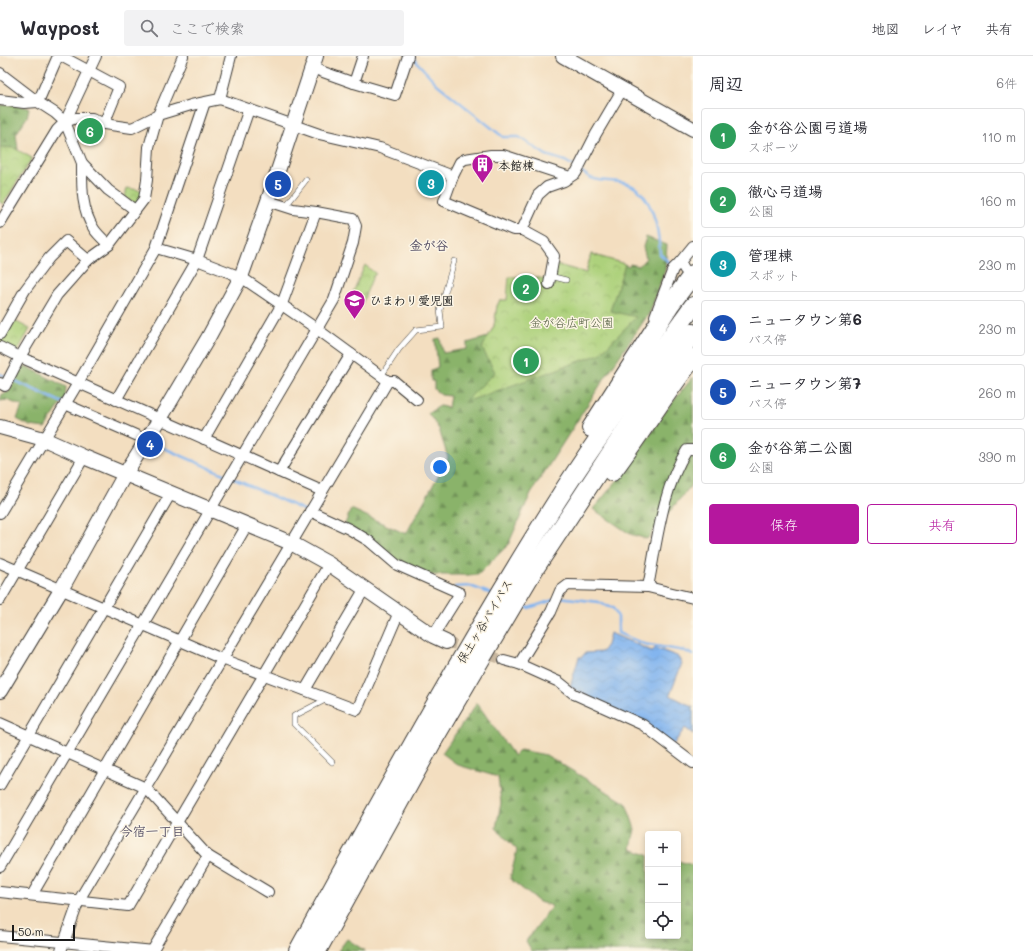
<!DOCTYPE html>
<html lang="ja">
<head>
<meta charset="utf-8">
<style>
  body { margin:0; font-family:Mali,"Klee One",sans-serif; background:#f2f2f3; color:#2b2b33 }
  .controls { position:absolute; right:12px; bottom:12px; display:grid; overflow:hidden; border-radius:4px; box-shadow:0 2px 6px #0003 }
  .controls button { width:36px; height:36px; display:grid; place-items:center; padding:0; border:0; border-bottom:1px solid #e1e1e2; background:#fff; color:#2b2b33; font:20px sans-serif }
  .scale { position:absolute; left:12px; bottom:10px; width:63px; box-sizing:border-box; padding-left:4px; border:2px solid #1c1c1c; border-top:0; font-size:11px; line-height:14px; white-space:nowrap; color:#1c1c1c; -webkit-text-stroke:3px #fcf5e5; paint-order:stroke }
  .you { position:absolute; left:440px; top:411px; width:14px; height:14px; margin:-10px; border:3px solid #fff; border-radius:50%; background:#1a73e8; box-shadow:0 0 0 6px #1a73e833 }
  .badge { display:grid; place-items:center; width:26px; height:26px; border-radius:50%; background:#b5179e; color:#fff; font-size:13px; font-weight:700 }
  .pin { position:absolute; translate:-50% -50%; border:2px solid #fff; box-shadow:0 1px 4px #0006 }
  .list { margin:0; padding:0; list-style:none }
  h2 { display:flex; justify-content:space-between; align-items:center; height:52px; margin:0; padding:0 16px; font-size:17px }
  h2 small { font-size:13px; font-weight:400; color:#7c7c81 }
  .list li { display:grid; grid-template-columns:26px 1fr auto; gap:12px; align-items:center; box-sizing:border-box; height:56px; margin:0 8px 8px; padding:0 8px; border:1px solid #e1e1e2; border-radius:4px }
  .list b { display:block; font-size:15px; white-space:nowrap }
  .list p { margin:0; font-size:13px; white-space:nowrap; color:#7c7c81 }
  .list em { font-size:13px; font-style:normal; color:#7c7c81 }
  .actions { display:flex; gap:8px; padding:12px 16px }
  .actions a { flex:1; padding:9px 0; border:1px solid #b5179e; border-radius:4px; text-align:center; font-size:14px; color:#b5179e }
  .actions .main { background:#b5179e; color:#fff }
  .icon { flex:none; width:22px; height:22px; fill:none; stroke:currentColor; stroke-width:2; stroke-linecap:round; stroke-linejoin:round }
  .map { position:relative; flex:none; width:693px; height:895px; overflow:hidden }
  header { display:flex; align-items:center; gap:24px; box-sizing:border-box; height:56px; padding:0 20px; background:#fff; border-bottom:1px solid #e1e1e2 }
  header strong { font-size:19px }
  nav { display:flex; gap:22px; margin-inline-start:auto; font-size:14px }
  .search { width:280px; height:36px; background:#f2f2f3; display:flex; align-items:center; gap:10px; box-sizing:border-box; padding:0 14px; border-radius:4px; color:#7c7c81; font-size:15px }
  main { display:flex }
  aside { flex:1; background:#fff }
  .map>svg:first-child { display:block }
  .forest { fill:url(#forest-firs); stroke:#536844 }
  .park { fill:url(#park-crowns); stroke:#64764c }
  .water { fill:url(#water-waves); stroke:#506886 }
  .lines { fill:none; stroke-linecap:round; stroke-linejoin:round }
  .stream { stroke:#83b5ef; stroke-width:2.5 }
  .street-tunnel { stroke:#c8b79f; stroke-width:10; stroke-dasharray:10 5; stroke-linecap:butt }
  .lane-casing { stroke:#3c3935; stroke-width:6 }
  .street-casing { stroke:#3c3935; stroke-width:12 }
  .secondary-casing { stroke:#3c3935; stroke-width:16 }
  .highway-casing { stroke:#3c3935; stroke-width:20 }
  .lane { stroke:#fff; stroke-width:5 }
  .street { stroke:#fff; stroke-width:10 }
  .secondary { stroke:#fff; stroke-width:14 }
  .highway { stroke:#fff; stroke-width:18 }
  .labels { text-anchor:middle; dominant-baseline:central; stroke-width:3; stroke-linejoin:round; paint-order:stroke }
  .poi-label { font-size:12px; font-weight:bold; fill:#1c1c1c; stroke:#fcf5e5; text-anchor:start }
  .park-label { font-size:12px; fill:#4f5b3d; stroke:#fcf5e5 }
  .street-label { font-size:12px; fill:#1c1c1c; stroke:#fcf5e5 }
  .neighbourhood-label { font-size:13px; font-weight:bold; fill:#534d64; stroke:#fcf5e5 }
</style>
</head>
<body>
<header>
<strong>Waypost</strong>
<div class="search"><svg class="icon" aria-label="search" viewBox="0 0 24 24"><circle cx="10" cy="10" r="6"/><path d="M15 15l6 6"/></svg>ここで検索</div>
<nav><a>地図</a><a>レイヤ</a><a>共有</a></nav>
</header>
<main>
<div class="map">
<svg width="693" height="895" viewBox="0 0 693 895">
  <defs>
    <pattern id="forest-firs" width="22" height="20" patternUnits="userSpaceOnUse"><rect width="22" height="20" fill="#8ab36b"/><path d="M5 1l3.5 6h-7zM16 11l3.5 6h-7z" fill="#709157"/></pattern>
    <pattern id="park-crowns" width="20" height="18" patternUnits="userSpaceOnUse"><rect width="20" height="18" fill="#add17b"/><path d="M2 6a3 3 0 1 1 6 0M12 15a3 3 0 1 1 6 0" fill="none" stroke="#94b36a"/></pattern>
    <pattern id="water-waves" width="16" height="10" patternUnits="userSpaceOnUse"><rect width="16" height="10" fill="#83b5ef"/><path d="M0 5q4-4 8 0t8 0" fill="none" stroke="#719bcc"/></pattern>
  </defs>
  <rect width="100%" height="100%" fill="#fcf5e5"/>
  <filter id="ink" filterUnits="userSpaceOnUse"><feTurbulence type="fractalNoise" baseFrequency=".025" numOctaves="2"/><feDisplacementMap in="SourceGraphic" scale="8" xChannelSelector="R" yChannelSelector="G"/><feConvolveMatrix kernelMatrix="1 2 1 2 8 2 1 2 1" color-interpolation-filters="sRGB"/></filter>
  <filter id="wash" filterUnits="userSpaceOnUse"><feTurbulence type="fractalNoise" baseFrequency=".012" numOctaves="4" result="noise"/><feDisplacementMap in="SourceGraphic" scale="16" xChannelSelector="R" yChannelSelector="G"/><feGaussianBlur stdDeviation="0.9" result="paint"/><feColorMatrix in="noise" values="0 0 0 0 0 0 0 0 0 0 0 0 0 0 0 0 0 1.4 0 .05"/><feComposite in="paint" operator="in"/></filter>
  <g filter="url(#wash)">
    <rect width="100%" height="100%" fill="#f3dec0"/>
    <g class="forest">
      <path d="M 0,49 L 17,49 L 29,52 L 27,61 L 16,78 L 19,102 L 0,104 Z"/>
      <path d="M 646,181 L 667,189 L 665,214 L 650,256 L 606,320 L 531,437 L 508,489 L 478,519 L 426,519 L 398,506 L 345,468 L 351,453 L 406,478 L 448,402 L 439,373 L 428,357 L 440,350 L 448,352 L 450,340 L 441,339 L 434,333 L 434,325 L 431,325 L 431,314 L 438,311 L 435,283 L 440,282 L 443,297 L 467,293 L 467,287 L 488,281 L 494,270 L 497,250 L 500,244 L 532,247 L 554,208 L 586,217 L 591,198 L 629,210 L 630,208 L 639,210 L 646,202 L 643,191 Z"/>
      <path d="M 21,311 L 28,311 L 66,331 L 65,342 L 45,372 L 30,370 L 17,363 L 22,350 L 7,344 L 0,345 L 2,338 L 9,336 Z"/>
      <path d="M 693,321 L 693,427 L 647,483 L 630,478 L 593,453 L 627,413 L 667,353 Z"/>
      <path d="M 477,647 L 514,700 L 520,694 L 546,699 L 626,747 L 635,773 L 631,793 L 648,799 L 648,880 L 678,880 L 678,805 L 693,809 L 693,895 L 532,895 L 526,885 L 552,850 L 539,846 L 510,823 L 517,794 L 496,772 L 501,747 L 498,721 L 458,709 L 442,697 Z"/>
      <path d="M 347,883 L 365,895 L 338,895 Z"/>
    </g>
    <g class="park">
      <path d="M 86,65 L 98,69 L 94,83 L 83,81 Z"/>
      <path d="M 0,91 L 14,92 L 32,102 L 3,148 L 0,146 Z"/>
      <path d="M 127,132 L 144,135 L 137,150 L 125,141 Z"/>
      <path d="M 591,198 L 625,208 L 610,255 L 636,261 L 600,298 L 471,344 L 470,341 L 495,316 L 482,292 L 494,270 L 497,250 L 500,244 L 507,244 L 509,221 L 534,221 L 545,223 L 554,208 L 586,217 Z"/>
      <path d="M 365,209 L 376,218 L 373,220 L 363,245 L 362,249 L 350,243 Z"/>
      <path d="M 11,263 L 30,273 L 17,296 L 0,287 L 0,283 Z"/>
    </g>
    <path class="water" d="M 610,577 L 652,595 L 655,592 L 677,600 L 682,607 L 670,639 L 693,651 L 693,678 L 685,672 L 673,689 L 570,631 L 579,601 L 582,601 L 585,597 L 602,596 L 607,589 Z"/>
    <g class="lines">
      <g class="stream">
        <path d="M 413,0 L 415,4 L 437,28 L 503,81 L 519,81 L 546,99 L 565,105 L 577,112"/>
        <path d="M 581,115 C 585,118 589,122 594,123 C 605,126 617,124 628,128 C 653,137 659,175 660,198 L 673,210"/>
        <path d="M 0,318 L 7,321"/>
        <path d="M 11,323 L 63,347"/>
        <path d="M 150,386 L 228,420"/>
        <path d="M 232,422 L 308,456"/>
        <path d="M 455,531 L 470,530 L 492,538"/>
        <path d="M 559,541 L 599,546 L 606,550 L 613,552 L 618,561 L 618,577 L 644,588 L 685,595 L 693,599"/>
        <path d="M 521,549 L 529,552 L 553,544"/>
      </g>
    </g>
  </g>
  <g filter="url(#ink)">
    <g class="lines">
      <path class="street-tunnel" d="M 446,586 L 504,604"/>
      <defs>
        <g id="lane">
          <path d="M 285,151 L 306,124"/>
          <path d="M 550,220 L 566,224"/>
          <path d="M 381,320 L 399,293 L 416,274 L 442,271 L 440,254 L 454,205"/>
          <path d="M 327,643 L 294,660 L 294,668 L 332,706"/>
        </g>
        <g id="street">
          <path d="M 61,0 L 119,31 L 104,68"/>
          <path d="M 96,0 L 65,66 L 82,107 L 108,134 L 135,154"/>
          <path d="M 312,12 L 354,27 L 395,39 L 408,0"/>
          <path d="M 0,17 L 38,46 L 55,57 L 65,66 L 76,62 L 92,62 L 104,68 L 132,72 L 158,59 L 191,49 L 220,43 L 319,78 L 380,92 L 453,120"/>
          <path d="M 354,27 L 363,0"/>
          <path d="M 220,43 L 231,0"/>
          <path d="M 0,44 L 24,47 L 38,46 L 58,0"/>
          <path d="M 82,107 C 82,130 81,153 94,173 C 98,179 104,184 109,189"/>
          <path d="M 570,121 L 503,99 L 491,99 L 465,103 L 460,106 L 453,120 L 444,145 L 513,174 L 522,174 L 538,139 L 547,131 L 564,125 L 576,117 L 596,78 L 622,34"/>
          <path d="M 0,167 L 57,74 L 65,66"/>
          <path d="M 522,174 L 544,186 L 554,200 L 549,228"/>
          <path d="M 156,192 L 197,204 L 241,221 L 317,273 L 388,325 L 394,325 L 417,344"/>
          <path d="M 685,214 L 680,206 L 693,190"/>
          <path d="M 655,260 L 673,213 L 680,206"/>
          <path d="M 0,278 L 25,234 L 49,202 L 66,185 L 88,204"/>
          <path d="M 0,291 L 20,301 L 322,435"/>
          <path d="M 0,327 L 5,330 L 20,301 L 57,239 L 88,204 L 109,189 L 144,143 L 147,124 L 149,91 L 158,59 L 183,0"/>
          <path d="M 116,344 L 197,204 L 249,53"/>
          <path d="M 65,348 L 147,384"/>
          <path d="M 204,383 L 282,248 L 316,156"/>
          <path d="M 279,416 L 351,298"/>
          <path d="M 310,455 L 349,473 L 369,485 L 397,509 L 460,537 L 433,580"/>
          <path d="M 0,457 L 78,327 L 156,192 L 205,46"/>
          <path d="M 0,507 L 222,603 L 357,654 L 399,556"/>
          <path d="M 648,531 C 657,486 662,433 687,394 L 693,394"/>
          <path d="M 0,544 L 84,401"/>
          <path d="M 504,604 L 519,608 L 559,626 L 574,638 L 643,669 L 693,707"/>
          <path d="M 519,608 L 551,556 L 560,535 L 568,529 L 648,531 L 693,542"/>
          <path d="M 305,634 L 365,532"/>
          <path d="M 0,667 L 146,732 L 208,800 L 268,836"/>
          <path d="M 0,729 L 171,437"/>
          <path d="M 0,811 L 334,244 L 353,187 L 356,170 L 353,163 L 316,156 L 293,153 L 268,145"/>
          <path d="M 0,836 L 128,850 L 329,508"/>
          <path d="M 32,839 L 247,469"/>
          <path d="M 0,880 L 154,895"/>
          <path d="M 61,895 L 79,844 L 388,325"/>
          <path d="M 152,895 L 208,800"/>
        </g>
        <g id="secondary">
          <path d="M 563,0 L 693,73"/>
          <path d="M 0,371 L 44,383 L 84,401 L 291,487 L 329,508 L 433,580 L 446,586"/>
          <path d="M 0,635 L 61,534 L 125,418 L 160,363 L 208,282 L 241,221 L 268,145 L 316,0"/>
        </g>
        <g id="highway">
          <path d="M 591,372 L 670,249 L 693,218"/>
          <path d="M 612,416 C 640,379 664,339 693,302"/>
          <path d="M 298,895 C 382,743 465,590 558,443 C 600,377 647,314 693,250"/>
          <path d="M 317,895 L 434,683 L 472,618 L 535,512 L 651,336 L 693,277"/>
        </g>
      </defs>
      <use href="#lane" class="lane-casing"/>
      <use href="#street" class="street-casing"/>
      <use href="#secondary" class="secondary-casing"/>
      <use href="#highway" class="highway-casing"/>
      <use href="#lane" class="lane"/>
      <use href="#street" class="street"/>
      <use href="#secondary" class="secondary"/>
      <use href="#highway" class="highway"/>
    </g>
  </g>
  <defs>
    <symbol id="building-pin" viewBox="-11 -11 22 30"><path d="M0 17L-7.5 6A9.5 9.5 0 1 1 7.5 6Z" fill="#b5179e" stroke="#fcf5e5"/><path d="M-4-6H4V6H1V3H-1V6H-4ZM-2.5-4.3h1.7v1.8h-1.7ZM.8-4.3h1.7v1.8H.8ZM-2.5-1h1.7V.8h-1.7ZM.8-1h1.7V.8H.8Z" fill="#fff"/></symbol>
    <symbol id="school-pin" viewBox="-11 -11 22 30"><path d="M0 17L-7.5 6A9.5 9.5 0 1 1 7.5 6Z" fill="#b5179e" stroke="#fcf5e5"/><path d="M0-5L7-2L0 1L-7-2ZM-4 1L0 2.5L4 1V4Q0 6-4 4Z" fill="#fff"/></symbol>
  </defs>
  <g fill-rule="evenodd">
    <use href="#building-pin" x="470" y="96" width="25" height="34"/>
    <use href="#school-pin" x="342" y="232" width="25" height="34"/>
  </g>
  <g class="labels">
    <g class="poi-label">
      <text x="498" y="109">本館棟</text>
      <text x="370" y="244">ひまわり愛児園</text>
    </g>
    <g class="park-label">
      <text x="572" y="266">金が谷広町公園</text>
    </g>
    <g class="street-label">
      <text transform="translate(484 565) rotate(-59)">保土ヶ谷バイパス</text>
    </g>
    <g class="neighbourhood-label">
      <text x="429" y="188">金が谷</text>
      <text x="152" y="774">今宿一丁目</text>
    </g>
  </g>
</svg>
<div class="controls">
<button>+</button>
<button>−</button>
<button><svg class="icon" aria-label="locate" viewBox="0 0 24 24"><circle cx="12" cy="12" r="6"/><path d="M12 2v4M12 18v4M2 12h4M18 12h4"/></svg></button>
</div>
<div class="scale">50 m</div>
<div class="you"></div>
<div class="pin badge" style="left:526px;top:305px;background:#2e9e5b">1</div>
<div class="pin badge" style="left:526px;top:232px;background:#2e9e5b">2</div>
<div class="pin badge" style="left:431px;top:127px;background:#0f9aa8">3</div>
<div class="pin badge" style="left:150px;top:388px;background:#1a4fb4">4</div>
<div class="pin badge" style="left:278px;top:128px;background:#1a4fb4">5</div>
<div class="pin badge" style="left:90px;top:75px;background:#2e9e5b">6</div>
</div>
<aside>
<h2>周辺<small>6件</small></h2>
<ul class="list">
<li><span class="badge" style="background:#2e9e5b">1</span><div><b>金が谷公園弓道場</b><p>スポーツ</p></div><em>110 m</em></li>
<li><span class="badge" style="background:#2e9e5b">2</span><div><b>徹心弓道場</b><p>公園</p></div><em>160 m</em></li>
<li><span class="badge" style="background:#0f9aa8">3</span><div><b>管理棟</b><p>スポット</p></div><em>230 m</em></li>
<li><span class="badge" style="background:#1a4fb4">4</span><div><b>ニュータウン第6</b><p>バス停</p></div><em>230 m</em></li>
<li><span class="badge" style="background:#1a4fb4">5</span><div><b>ニュータウン第7</b><p>バス停</p></div><em>260 m</em></li>
<li><span class="badge" style="background:#2e9e5b">6</span><div><b>金が谷第二公園</b><p>公園</p></div><em>390 m</em></li>
</ul>
<div class="actions"><a class="main">保存</a><a>共有</a></div>
</aside>
</main>
</body>
</html>
